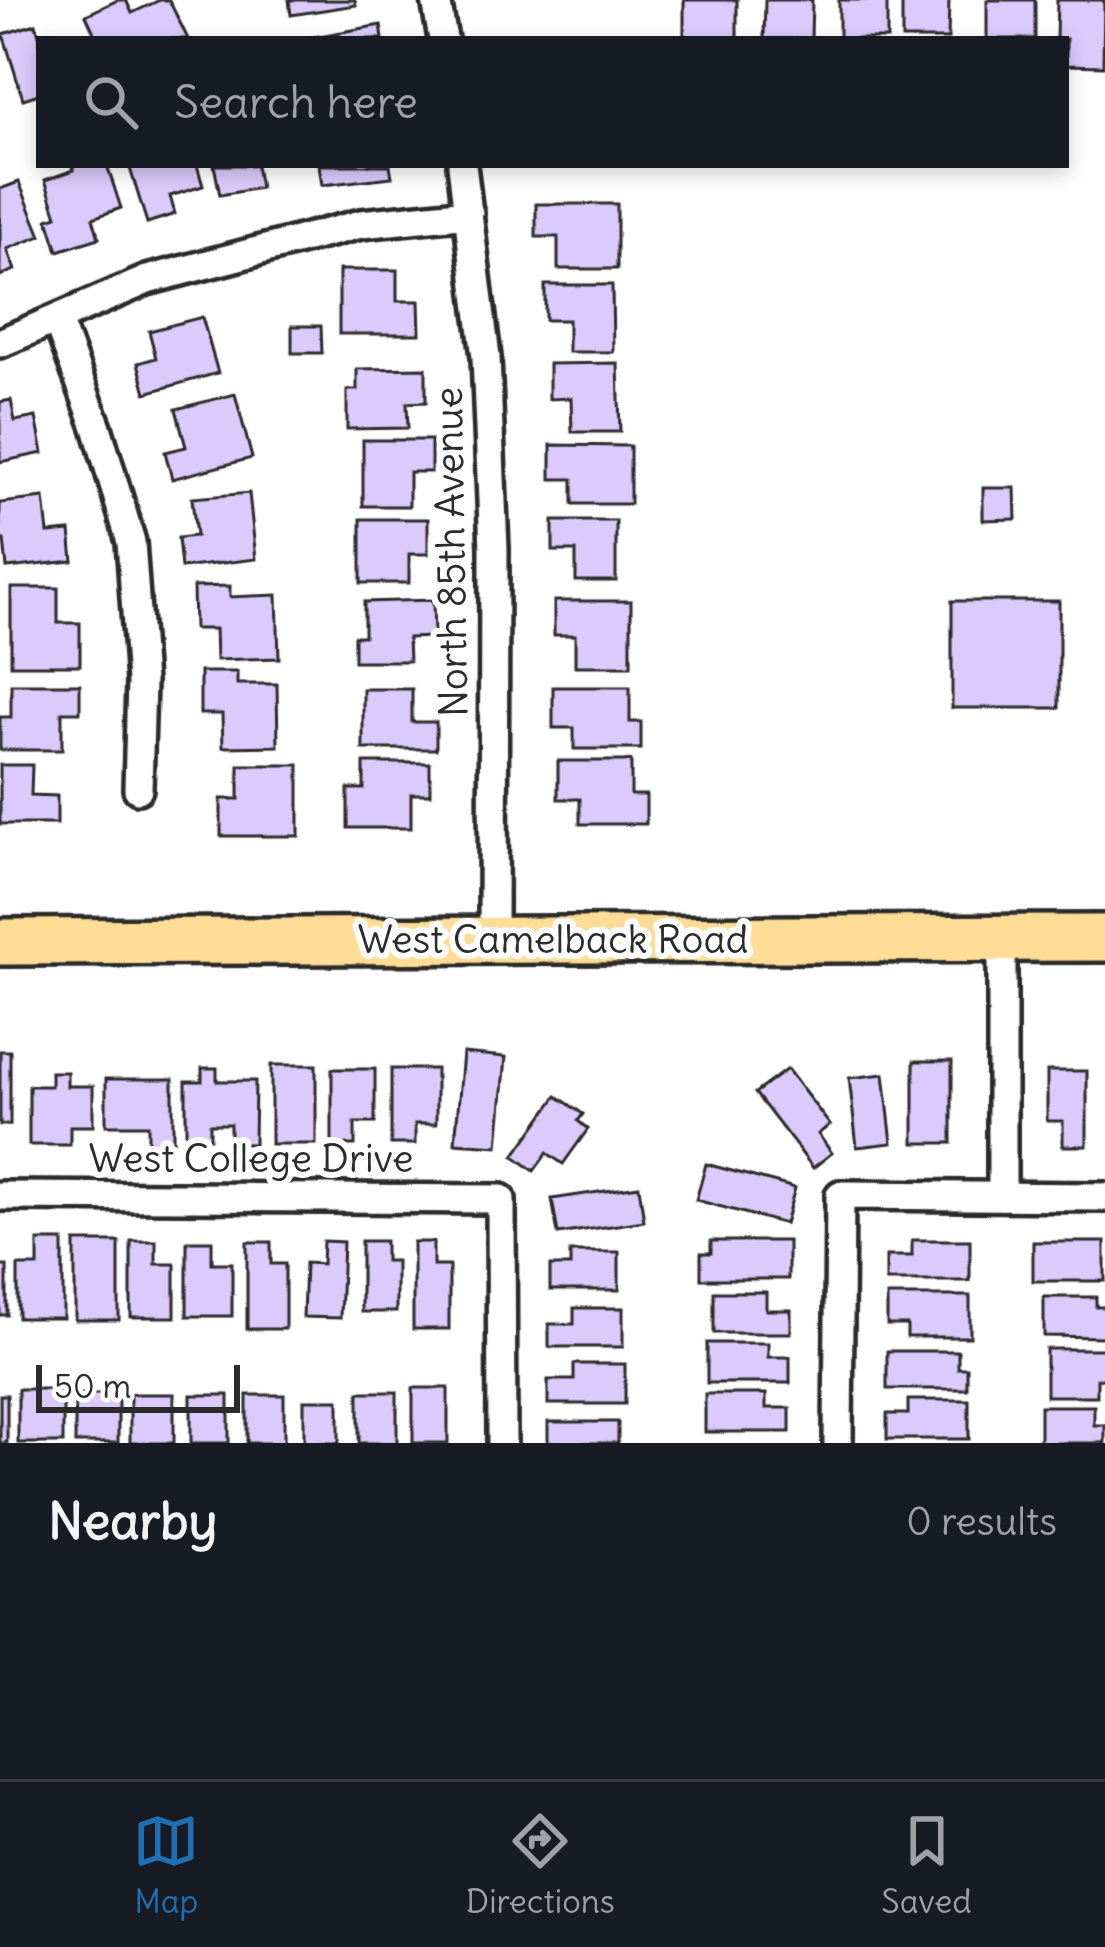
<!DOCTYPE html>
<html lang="en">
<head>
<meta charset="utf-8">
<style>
  body { margin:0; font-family:Delius,sans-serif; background:#242831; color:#f1f3f6 }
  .scale { position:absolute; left:36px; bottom:30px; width:204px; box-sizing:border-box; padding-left:12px; border:6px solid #2b2b2b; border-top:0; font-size:33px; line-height:42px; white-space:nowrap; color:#2b2b2b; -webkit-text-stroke:9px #fff; paint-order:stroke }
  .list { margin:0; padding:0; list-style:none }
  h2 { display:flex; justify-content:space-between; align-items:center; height:156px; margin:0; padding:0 48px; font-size:51px }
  h2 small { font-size:39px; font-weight:400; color:#9ea1a6 }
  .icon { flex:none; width:66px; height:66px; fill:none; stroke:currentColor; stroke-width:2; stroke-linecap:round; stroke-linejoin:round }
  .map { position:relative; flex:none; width:1105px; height:1443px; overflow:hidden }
  .search { position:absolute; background:#171b24; box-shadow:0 6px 18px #0003; left:36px; right:36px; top:36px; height:132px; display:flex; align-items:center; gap:30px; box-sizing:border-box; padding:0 42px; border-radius:0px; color:#9ea1a6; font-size:45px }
  .sheet { height:336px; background:#171b24 }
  nav { display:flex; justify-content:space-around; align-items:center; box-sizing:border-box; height:168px; border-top:3px solid #363941; background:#171b24; font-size:33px; color:#9ea1a6 }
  nav a { display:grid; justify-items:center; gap:6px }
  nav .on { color:#1f6fb2 }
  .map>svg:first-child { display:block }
  .building { fill:#dbcafc; stroke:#2b2b2b; stroke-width:3 }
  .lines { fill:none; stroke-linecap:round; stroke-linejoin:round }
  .street-casing { stroke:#2b2b2b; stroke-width:36 }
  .primary-casing { stroke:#2b2b2b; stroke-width:54 }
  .street { stroke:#fff; stroke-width:27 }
  .primary { stroke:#ffdd96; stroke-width:45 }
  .labels { text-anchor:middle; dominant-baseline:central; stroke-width:12; stroke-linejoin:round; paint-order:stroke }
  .street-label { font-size:39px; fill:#2b2b2b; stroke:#fff }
</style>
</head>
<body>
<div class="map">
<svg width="1105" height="1443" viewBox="0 0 1105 1443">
  <rect width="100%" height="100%" fill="#fff"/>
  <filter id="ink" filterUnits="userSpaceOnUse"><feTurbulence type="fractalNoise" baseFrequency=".00833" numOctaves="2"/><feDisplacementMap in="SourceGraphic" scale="24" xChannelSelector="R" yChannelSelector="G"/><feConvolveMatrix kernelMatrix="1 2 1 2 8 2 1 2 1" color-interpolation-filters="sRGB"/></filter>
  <g filter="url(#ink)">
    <g class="building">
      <path d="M 118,0 L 126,0 L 132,13 L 160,0 L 169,0 L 188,39 L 97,39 L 86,15 Z"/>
      <path d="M 289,0 L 355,0 L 356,5 L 291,15 Z"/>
      <rect x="684" y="0" width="53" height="39"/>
      <path d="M 765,0 L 812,0 L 811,39 L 764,39 Z"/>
      <rect x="839" y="0" width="48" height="39"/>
      <path d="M 902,0 L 949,0 L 948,39 L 902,39 Z"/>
      <rect x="987" y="0" width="48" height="39"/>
      <path d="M 1057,0 L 1104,0 L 1103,66 L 1066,65 L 1066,39 L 1056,39 Z"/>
      <path d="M 36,24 L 40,39 L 39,94 L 23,99 L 3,34 Z"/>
      <path d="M 381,25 L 383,39 L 302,39 Z"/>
      <path d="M 72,165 L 107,165 L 121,208 L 93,218 L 99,238 L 58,251 L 48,219 L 57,216 L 45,180 L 74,170 Z"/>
      <path d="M 129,165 L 197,165 L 203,186 L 170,196 L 175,214 L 147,223 Z"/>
      <path d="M 214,165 L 256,165 L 260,188 L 220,195 Z"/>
      <path d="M 319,165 L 390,165 L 392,177 L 322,185 Z"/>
      <path d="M 19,182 L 41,236 L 7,249 L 15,270 L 0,276 L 0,189 Z"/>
      <path d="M 536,204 L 617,204 L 617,269 L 558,269 L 558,237 L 536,237 Z"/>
      <path d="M 339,270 L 397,270 L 397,301 L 419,301 L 420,334 L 339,334 Z"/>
      <path d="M 545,285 L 612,285 L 613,352 L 568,352 L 568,320 L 545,320 Z"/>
      <path d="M 202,317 L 218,373 L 146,393 L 138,363 L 156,358 L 149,331 Z"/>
      <path d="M 292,326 L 321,326 L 322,353 L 292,353 Z"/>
      <path d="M 618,363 L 620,432 L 572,432 L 571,398 L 549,399 L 549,364 Z"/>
      <path d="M 426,368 L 426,402 L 407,403 L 408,428 L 347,429 L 347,390 L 357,390 L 357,369 Z"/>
      <path d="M 235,394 L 252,458 L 172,479 L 165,452 L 186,447 L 176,409 Z"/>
      <path d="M 11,400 L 15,421 L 36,417 L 43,453 L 0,462 L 0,402 Z"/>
      <path d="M 363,440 L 431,440 L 431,472 L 409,472 L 409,506 L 363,506 Z"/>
      <path d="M 551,445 L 630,446 L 630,504 L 573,504 L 573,479 L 551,479 Z"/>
      <path d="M 983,488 L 1015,488 L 1016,519 L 983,520 Z"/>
      <path d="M 249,493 L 256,559 L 181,568 L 178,538 L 196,536 L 192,498 Z"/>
      <path d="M 44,498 L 48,533 L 70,531 L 73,561 L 7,568 L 4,540 L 0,540 L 0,503 Z"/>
      <path d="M 361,519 L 428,519 L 428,554 L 409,554 L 409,583 L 361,583 Z"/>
      <path d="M 553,521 L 616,521 L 616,581 L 576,581 L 576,551 L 553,551 Z"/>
      <path d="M 230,586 L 230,597 L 277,595 L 279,658 L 216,660 L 215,629 L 194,629 L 193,587 Z"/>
      <path d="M 11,588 L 58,588 L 58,623 L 80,623 L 80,665 L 11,665 Z"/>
      <path d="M 433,600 L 434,637 L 408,638 L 409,661 L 354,661 L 354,636 L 364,636 L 364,602 Z"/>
      <path d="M 554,601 L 631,601 L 631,666 L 575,666 L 575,635 L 554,635 Z"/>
      <rect x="952" y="601" width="107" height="107"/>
      <path d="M 200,672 L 237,672 L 237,684 L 277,684 L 278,746 L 223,747 L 222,714 L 200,714 Z"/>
      <path d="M 11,684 L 80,684 L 80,712 L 62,712 L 62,750 L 0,750 L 0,717 L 11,717 Z"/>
      <path d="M 553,687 L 630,687 L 630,722 L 641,722 L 641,749 L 574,749 L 574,728 L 553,728 Z"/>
      <path d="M 363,689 L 412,689 L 412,722 L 436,722 L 436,749 L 363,749 Z"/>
      <path d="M 558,761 L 631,761 L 631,795 L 646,795 L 646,824 L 580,824 L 580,799 L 558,799 Z"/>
      <path d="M 364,763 L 430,763 L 430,794 L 411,794 L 411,828 L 348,828 L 348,789 L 364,789 Z"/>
      <path d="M 0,765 L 32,765 L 31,795 L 57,796 L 57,824 L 0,824 Z"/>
      <path d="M 239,765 L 299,765 L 299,836 L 221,836 L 221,799 L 239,799 Z"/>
      <rect x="0" y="1051" width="10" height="74"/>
      <path d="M 463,1053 L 506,1057 L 498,1146 L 455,1143 Z"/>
      <rect x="914" y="1061" width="38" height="82"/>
      <rect x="271" y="1065" width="45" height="79"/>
      <path d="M 202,1068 L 217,1068 L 217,1081 L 255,1081 L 254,1144 L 230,1144 L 230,1124 L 210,1124 L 210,1138 L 186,1138 L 186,1081 L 202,1081 Z"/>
      <path d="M 332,1069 L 375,1069 L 375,1123 L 355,1123 L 355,1145 L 332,1145 Z"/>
      <path d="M 391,1069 L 436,1069 L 436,1124 L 415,1124 L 415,1144 L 391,1144 Z"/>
      <path d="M 787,1069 L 830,1125 L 818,1134 L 832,1153 L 813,1168 L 755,1093 Z"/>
      <path d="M 1047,1071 L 1087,1071 L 1087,1146 L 1063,1146 L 1063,1121 L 1047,1121 Z"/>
      <path d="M 51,1072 L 67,1072 L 67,1086 L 93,1086 L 93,1126 L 70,1126 L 70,1145 L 29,1145 L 29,1086 L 51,1086 Z"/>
      <path d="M 884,1074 L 892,1143 L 857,1147 L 849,1078 Z"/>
      <path d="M 106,1079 L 173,1079 L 173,1145 L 148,1145 L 148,1125 L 106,1125 Z"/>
      <path d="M 557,1096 L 583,1114 L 578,1121 L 588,1129 L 563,1164 L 547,1153 L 534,1171 L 514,1156 Z"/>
      <path d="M 706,1164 L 795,1188 L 785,1224 L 696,1200 Z"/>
      <path d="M 639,1186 L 644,1221 L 558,1234 L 552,1199 Z"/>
      <path d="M 912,1240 L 970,1240 L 970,1281 L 886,1281 L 886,1256 L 912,1256 Z"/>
      <path d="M 38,1241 L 63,1241 L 63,1318 L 18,1318 L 18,1266 L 38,1266 Z"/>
      <path d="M 131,1241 L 156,1241 L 156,1264 L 175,1264 L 175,1317 L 131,1317 Z"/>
      <path d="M 187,1241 L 212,1241 L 212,1263 L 232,1263 L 232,1316 L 187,1316 Z"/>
      <path d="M 323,1241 L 343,1242 L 340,1318 L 303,1317 L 305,1263 L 322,1264 Z"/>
      <path d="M 361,1241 L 385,1241 L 385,1261 L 396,1261 L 396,1312 L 361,1312 Z"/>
      <path d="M 711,1241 L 788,1241 L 788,1279 L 701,1279 L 701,1253 L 711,1253 Z"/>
      <rect x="75" y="1242" width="44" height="78"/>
      <path d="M 247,1242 L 271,1242 L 271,1264 L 285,1264 L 285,1329 L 247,1329 Z"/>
      <path d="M 413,1242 L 433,1242 L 433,1266 L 449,1266 L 449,1329 L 413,1329 Z"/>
      <rect x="1033" y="1242" width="72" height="39"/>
      <path d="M 570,1252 L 619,1252 L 619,1290 L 550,1290 L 550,1266 L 570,1266 Z"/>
      <rect x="0" y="1266" width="7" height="49"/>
      <path d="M 714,1292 L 766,1292 L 766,1310 L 791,1310 L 791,1333 L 714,1333 Z"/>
      <path d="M 887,1296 L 970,1296 L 970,1337 L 907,1337 L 907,1325 L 887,1325 Z"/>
      <path d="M 1044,1297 L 1096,1297 L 1096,1307 L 1105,1307 L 1105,1337 L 1044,1336 Z"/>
      <path d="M 574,1308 L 623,1308 L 623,1347 L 549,1347 L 549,1324 L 574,1324 Z"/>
      <path d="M 707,1343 L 768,1343 L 768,1357 L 790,1357 L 790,1383 L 707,1383 Z"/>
      <path d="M 1046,1349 L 1105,1349 L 1105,1379 L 1097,1379 L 1097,1396 L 1046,1396 Z"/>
      <path d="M 887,1351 L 958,1351 L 958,1368 L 967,1368 L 967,1389 L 887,1389 Z"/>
      <path d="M 574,1364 L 625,1364 L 625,1404 L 548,1404 L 548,1380 L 574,1380 Z"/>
      <rect x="413" y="1388" width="35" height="55"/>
      <rect x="18" y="1389" width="45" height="54"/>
      <rect x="359" y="1392" width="38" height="51"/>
      <rect x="75" y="1394" width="43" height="49"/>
      <rect x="130" y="1394" width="44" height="49"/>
      <path d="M 705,1394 L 766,1394 L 766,1408 L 790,1408 L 790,1432 L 705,1432 Z"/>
      <rect x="0" y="1395" width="7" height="48"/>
      <rect x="191" y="1395" width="38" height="48"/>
      <rect x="247" y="1395" width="37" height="48"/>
      <rect x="304" y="1400" width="35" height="43"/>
      <path d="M 908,1400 L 969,1400 L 969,1439 L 887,1439 L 887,1414 L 908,1414 Z"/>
      <path d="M 1040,1406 L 1094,1406 L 1094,1425 L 1105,1425 L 1105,1443 L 1040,1443 Z"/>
      <rect x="548" y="1422" width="70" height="21"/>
    </g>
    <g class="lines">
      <defs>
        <g id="street">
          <path d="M 436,0 L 443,39"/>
          <path d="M 462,165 L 486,357 L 494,549 L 493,940"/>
          <path d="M 57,320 L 97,427 L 131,542 L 141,682 L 138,789"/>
          <path d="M 0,343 L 147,280 L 361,224 L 469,213"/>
          <path d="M 1002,938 L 1002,1196"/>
          <path d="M 0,1196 L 501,1199 L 502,1443"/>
          <path d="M 838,1443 L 840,1195 L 1105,1197"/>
        </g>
        <path id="primary" d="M 0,942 L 1105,938"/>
      </defs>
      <use href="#street" class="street-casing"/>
      <use href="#primary" class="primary-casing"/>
      <use href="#street" class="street"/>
      <use href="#primary" class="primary"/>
    </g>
  </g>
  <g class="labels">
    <g class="street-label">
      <text transform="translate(451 552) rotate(-91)">North 85th Avenue</text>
      <text x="553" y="939">West Camelback Road</text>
      <text x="251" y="1158">West College Drive</text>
    </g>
  </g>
</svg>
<div class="scale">50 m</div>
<div class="search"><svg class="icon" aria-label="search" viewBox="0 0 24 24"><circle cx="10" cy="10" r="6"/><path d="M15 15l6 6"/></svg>Search here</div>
</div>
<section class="sheet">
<h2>Nearby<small>0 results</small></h2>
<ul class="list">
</ul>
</section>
<nav>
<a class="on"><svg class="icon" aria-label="map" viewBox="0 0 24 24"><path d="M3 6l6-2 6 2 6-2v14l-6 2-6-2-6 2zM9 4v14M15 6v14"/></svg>Map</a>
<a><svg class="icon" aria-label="directions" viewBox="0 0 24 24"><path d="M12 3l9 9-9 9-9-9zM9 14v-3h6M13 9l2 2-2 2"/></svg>Directions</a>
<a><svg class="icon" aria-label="saved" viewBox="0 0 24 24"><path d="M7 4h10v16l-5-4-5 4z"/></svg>Saved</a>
</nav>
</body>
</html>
